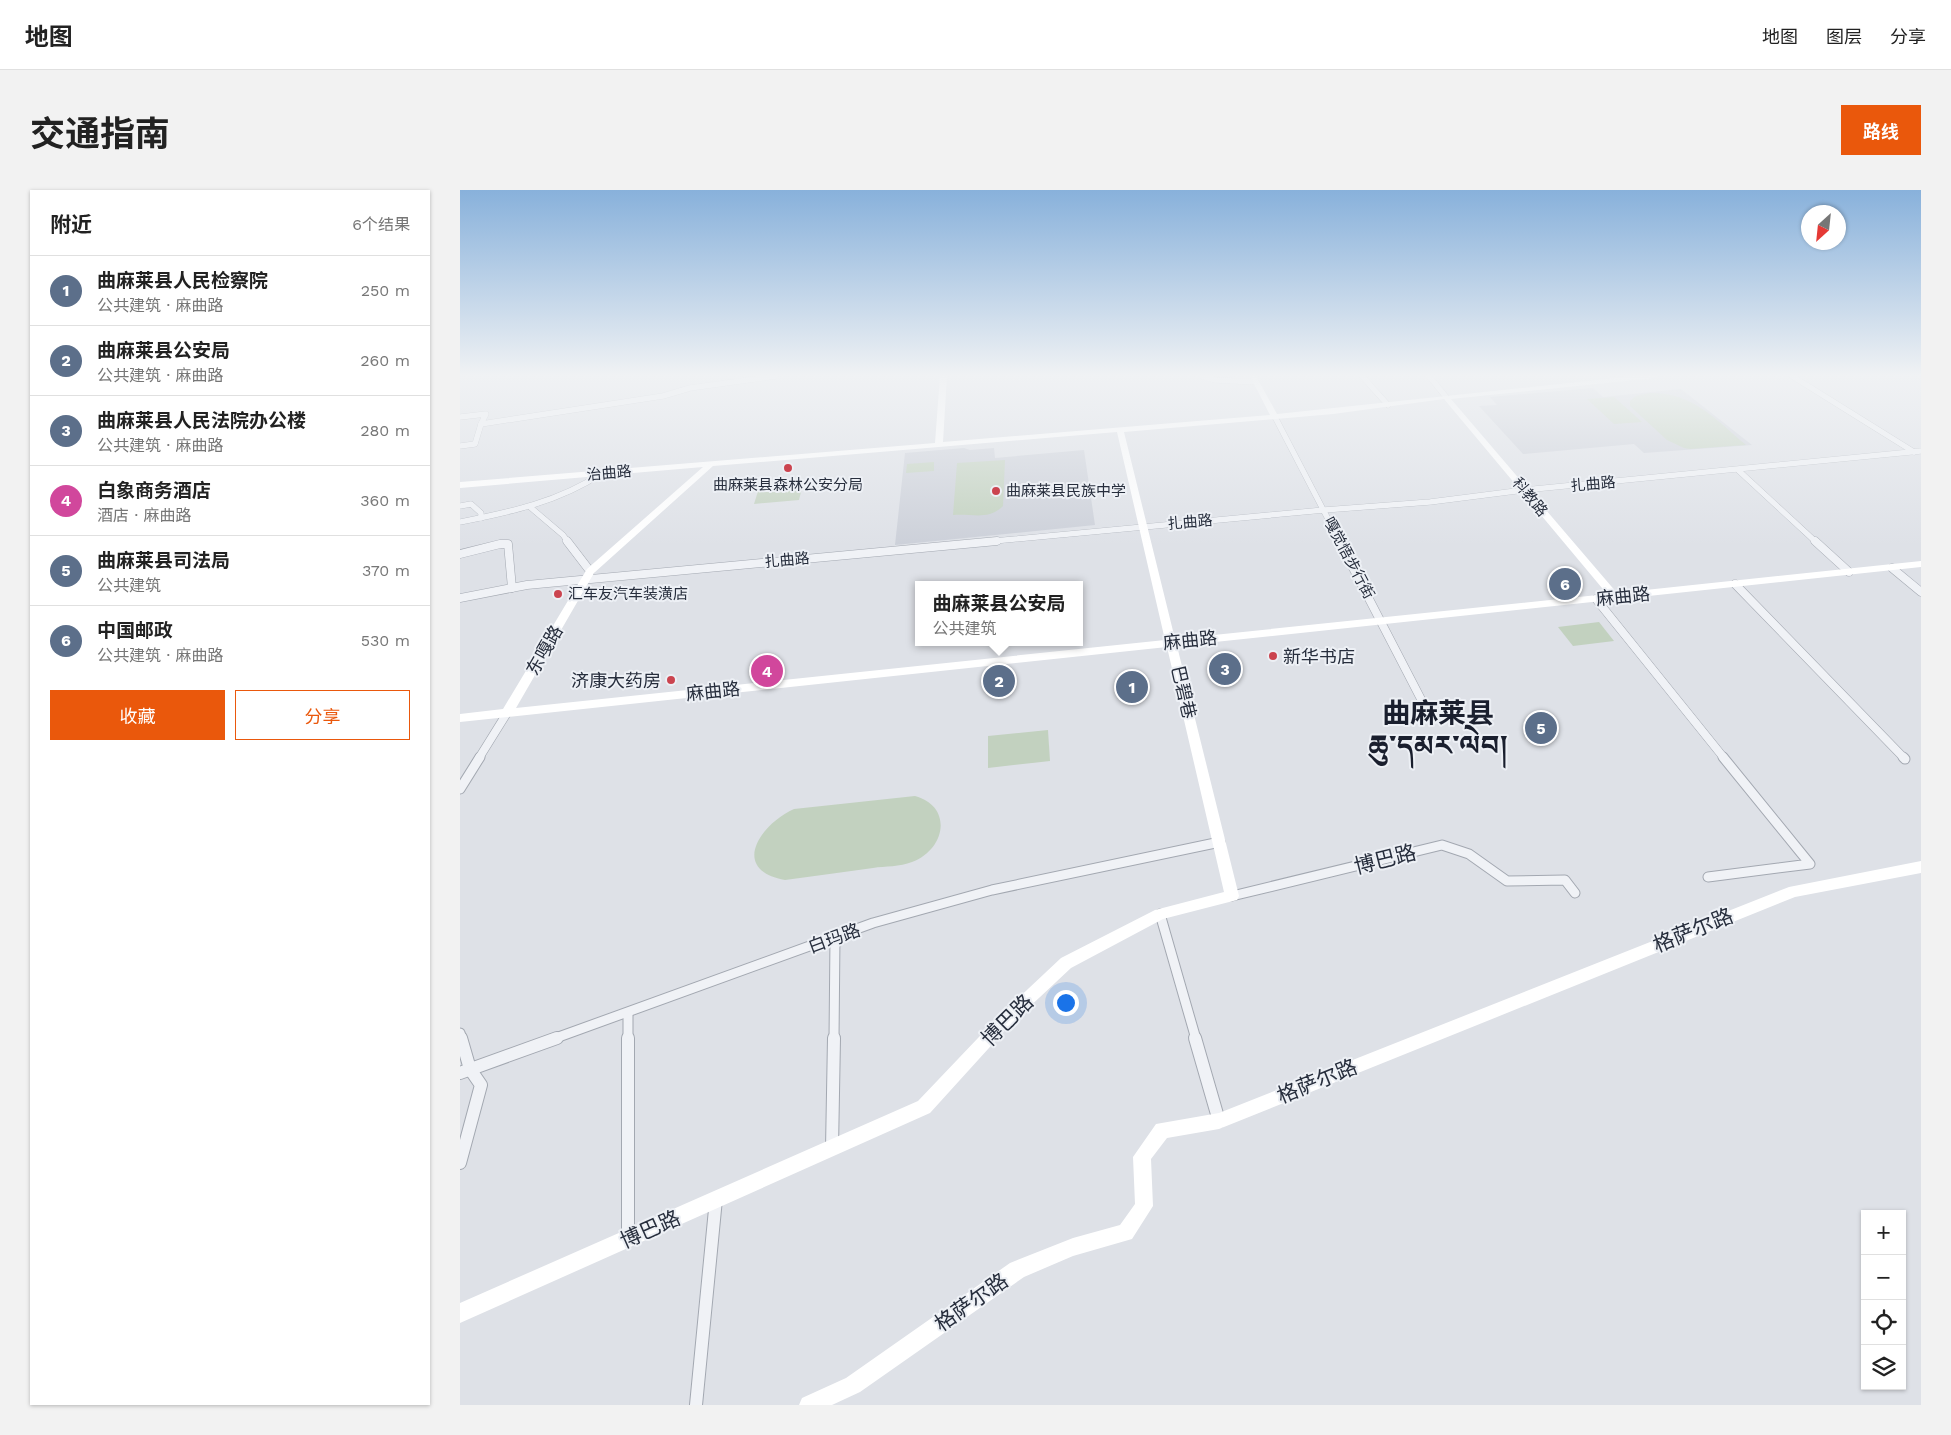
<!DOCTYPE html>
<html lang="zh">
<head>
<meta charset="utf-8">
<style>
  body { margin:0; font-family:"Work Sans","Noto Sans SC","Noto Serif Tibetan",sans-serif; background:#f2f2f2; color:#222 }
  .controls { position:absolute; right:15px; bottom:15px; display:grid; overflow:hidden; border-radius:0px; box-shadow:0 1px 4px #0004 }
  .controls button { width:45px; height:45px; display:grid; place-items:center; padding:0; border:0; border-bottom:1px solid #e0e0e0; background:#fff; color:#222; font:25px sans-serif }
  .compass { position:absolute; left:1341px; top:15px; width:45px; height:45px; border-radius:50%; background:#fff; box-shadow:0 1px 4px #0004; rotate:207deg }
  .you { position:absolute; left:605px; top:812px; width:18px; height:18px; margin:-12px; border:4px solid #fff; border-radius:50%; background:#1a73e8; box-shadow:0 0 0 8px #1a73e833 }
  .badge { display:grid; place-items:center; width:32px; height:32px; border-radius:50%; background:#ea580c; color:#fff; font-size:16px; font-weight:700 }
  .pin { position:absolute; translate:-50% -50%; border:2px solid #fff; box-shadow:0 1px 5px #0006 }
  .popup { position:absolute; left:455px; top:391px; width:168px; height:65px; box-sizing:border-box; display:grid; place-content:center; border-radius:0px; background:#fff; filter:drop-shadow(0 1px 4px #0005); font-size:16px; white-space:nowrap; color:#767676 }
  .popup b { font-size:19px; color:#222 }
  .popup::after { content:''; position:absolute; left:50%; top:100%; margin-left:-10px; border:10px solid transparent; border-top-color:#fff }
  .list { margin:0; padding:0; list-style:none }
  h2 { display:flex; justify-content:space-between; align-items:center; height:65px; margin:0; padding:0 20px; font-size:21px }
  h2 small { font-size:16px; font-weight:400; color:#767676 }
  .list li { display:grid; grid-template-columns:32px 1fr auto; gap:15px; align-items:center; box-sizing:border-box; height:70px; padding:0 20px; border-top:1px solid #e0e0e0 }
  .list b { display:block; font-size:19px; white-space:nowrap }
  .list p { margin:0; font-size:16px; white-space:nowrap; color:#767676 }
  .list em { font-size:16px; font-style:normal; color:#767676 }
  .actions { display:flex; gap:10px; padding:15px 20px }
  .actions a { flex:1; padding:11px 0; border:1px solid #ea580c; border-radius:0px; text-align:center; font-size:18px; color:#ea580c }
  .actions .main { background:#ea580c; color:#fff }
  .icon { flex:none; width:28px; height:28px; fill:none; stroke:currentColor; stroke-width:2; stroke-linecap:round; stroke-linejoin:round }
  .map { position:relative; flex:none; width:1461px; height:1215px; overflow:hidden; border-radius:0px }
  header { display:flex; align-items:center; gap:30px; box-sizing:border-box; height:70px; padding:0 25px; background:#fff; border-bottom:1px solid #e0e0e0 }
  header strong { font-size:24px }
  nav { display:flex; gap:28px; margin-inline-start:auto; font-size:18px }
  .intro { display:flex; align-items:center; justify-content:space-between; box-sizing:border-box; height:120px; padding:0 30px }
  h1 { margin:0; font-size:35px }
  .button { padding:12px 22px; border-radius:0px; background:#ea580c; color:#fff; font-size:18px; font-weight:700 }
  main { display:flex; gap:30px; padding:0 30px }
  aside { flex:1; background:#fff; border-radius:0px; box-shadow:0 1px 4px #0004 }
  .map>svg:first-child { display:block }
  .built { fill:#ccd0d9 }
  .green { fill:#c2d1bf }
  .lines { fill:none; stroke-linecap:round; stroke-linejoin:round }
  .street-far3-casing { stroke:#a3a8b1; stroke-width:6 }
  .street-far2-casing { stroke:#a3a8b1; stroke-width:9 }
  .street-far1-casing { stroke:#a3a8b1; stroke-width:11 }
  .street-casing { stroke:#a3a8b1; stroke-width:14 }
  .street-far3 { stroke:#f0f2f6; stroke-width:5.5 }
  .street-far2 { stroke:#f0f2f6; stroke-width:8 }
  .street-far1 { stroke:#f0f2f6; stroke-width:9 }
  .street { stroke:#f0f2f6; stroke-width:12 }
  .secondary { fill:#fff; fill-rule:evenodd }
  .poi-dot { fill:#cb444f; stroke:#edf0f5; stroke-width:2 }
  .labels { text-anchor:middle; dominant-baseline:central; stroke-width:4; stroke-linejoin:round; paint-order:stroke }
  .far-street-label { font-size:15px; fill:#272e3d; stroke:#edf0f5 }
  .far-poi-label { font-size:15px; fill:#272e3d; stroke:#edf0f5; text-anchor:start }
  .street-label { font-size:18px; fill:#272e3d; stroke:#edf0f5 }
  .poi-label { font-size:18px; fill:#272e3d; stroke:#edf0f5; text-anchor:start }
  .near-street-label { font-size:21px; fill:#272e3d; stroke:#edf0f5 }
  .town-label { font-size:28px; font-weight:bold; fill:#1a1f2e; stroke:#edf0f5 }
</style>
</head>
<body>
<header>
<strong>地图</strong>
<nav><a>地图</a><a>图层</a><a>分享</a></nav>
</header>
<div class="intro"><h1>交通指南</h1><a class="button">路线</a></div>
<main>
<aside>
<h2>附近<small>6个结果</small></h2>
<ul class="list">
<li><span class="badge" style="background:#5c6f8a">1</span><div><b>曲麻莱县人民检察院</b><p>公共建筑 · 麻曲路</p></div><em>250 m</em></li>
<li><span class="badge" style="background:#5c6f8a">2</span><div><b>曲麻莱县公安局</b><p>公共建筑 · 麻曲路</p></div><em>260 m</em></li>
<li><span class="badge" style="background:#5c6f8a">3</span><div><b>曲麻莱县人民法院办公楼</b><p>公共建筑 · 麻曲路</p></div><em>280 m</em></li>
<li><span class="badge" style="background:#d1479c">4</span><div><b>白象商务酒店</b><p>酒店 · 麻曲路</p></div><em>360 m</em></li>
<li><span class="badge" style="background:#5c6f8a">5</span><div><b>曲麻莱县司法局</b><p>公共建筑</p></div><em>370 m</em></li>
<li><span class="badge" style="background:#5c6f8a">6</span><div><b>中国邮政</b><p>公共建筑 · 麻曲路</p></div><em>530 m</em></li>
</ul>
<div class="actions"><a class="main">收藏</a><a>分享</a></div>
</aside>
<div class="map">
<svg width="1461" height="1215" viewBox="0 0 1461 1215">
  <rect width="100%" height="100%" fill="#dee1e7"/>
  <g class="built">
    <path d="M 1133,198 L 1143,207 L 1221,199 L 1292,255 L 1184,263 L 1174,254 L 1063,264 L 1019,216 L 1037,215 L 1030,207 Z"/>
    <path d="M 504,258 L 510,260 L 534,258 L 535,268 L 624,260 L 635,335 L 435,355 L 445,263 Z"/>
  </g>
  <g class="green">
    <path d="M 1189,203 C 1233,202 1255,229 1286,255 L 1230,259 L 1224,258 L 1207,250 L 1170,216 L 1170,211 L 1176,206 Z"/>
    <path d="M 1154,207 L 1182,232 L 1154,234 L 1127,209 Z"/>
    <path d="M 545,270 L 543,316 C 528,331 511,323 493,325 L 497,273 Z"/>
    <path d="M 474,272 L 474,281 L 446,283 L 447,274 Z"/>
    <path d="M 343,294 L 339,310 L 294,314 L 299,298 Z"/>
    <path d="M 1139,432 L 1154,451 L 1113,456 L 1098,437 Z"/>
    <path d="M 588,540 L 590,571 L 528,578 L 528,546 Z"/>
    <path d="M 455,606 C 494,617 485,660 452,672 C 440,677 425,676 413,678 C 384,682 355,686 325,690 C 270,680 299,635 334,619 Z"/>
  </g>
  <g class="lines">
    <defs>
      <g id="street-far3">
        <path d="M 742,186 L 755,190 L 796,192"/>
        <path d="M 902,186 L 928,215"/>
        <path d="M 969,186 L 986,207"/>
        <path d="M 1332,186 L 1454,262"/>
        <path d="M 0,227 L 26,224 L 21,234"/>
        <path d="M 815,227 L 880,352"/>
        <path d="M 0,256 L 15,254 L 21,234 L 203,206 L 230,198 L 316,186"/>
        <path d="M 1278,280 L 1356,352"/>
        <path d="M 0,316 L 11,314 L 21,323 L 21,328"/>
        <path d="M 70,317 L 103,345 L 108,352"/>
        <path d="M 0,332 C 50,322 99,312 142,283"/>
        <path d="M 523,352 L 864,320 L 970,312 L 1064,300 L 1461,261"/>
      </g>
      <g id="street-far2">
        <path d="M 107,351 L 130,381"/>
        <path d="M 879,351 L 962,511"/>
        <path d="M 1355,351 L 1389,382"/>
        <path d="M 0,364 L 40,354 L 48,354 L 52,398"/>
        <path d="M 1432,378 L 1461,402"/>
        <path d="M 1275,394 L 1444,568"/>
        <path d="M 0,408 L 67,395 L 537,351"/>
        <path d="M 1136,409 L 1264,568"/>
        <path d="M 19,568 L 47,523"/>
      </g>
      <g id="street-far1">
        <path d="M 1443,567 L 1445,569"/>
        <path d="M 0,599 L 20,567"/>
        <path d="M 1248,687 L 1350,674 L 1263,567"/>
        <path d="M 772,706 L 982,655 L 1009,664 L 1047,691 L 1105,690 L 1115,703"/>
        <path d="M 700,724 L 736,849"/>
        <path d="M 168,823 L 168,849"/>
        <path d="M 0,843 L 2,849"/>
        <path d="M 93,849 L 413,733 L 532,700 L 760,652"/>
        <path d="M 374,849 L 375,747"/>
      </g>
      <g id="street">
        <path d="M 168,848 L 168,1049"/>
        <path d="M 735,848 L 759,931"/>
        <path d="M 0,883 L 97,848"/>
        <path d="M 372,958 L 374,848"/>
        <path d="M 0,973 L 21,895 L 10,879 L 1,848"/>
        <path d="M 236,1215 L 256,1009"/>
      </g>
    </defs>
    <use href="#street-far3" class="street-far3-casing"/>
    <use href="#street-far2" class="street-far2-casing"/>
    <use href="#street-far1" class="street-far1-casing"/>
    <use href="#street" class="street-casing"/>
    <use href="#street-far3" class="street-far3"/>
    <use href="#street-far2" class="street-far2"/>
    <use href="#street-far1" class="street-far1"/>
    <use href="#street" class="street"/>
    <g class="secondary">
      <path d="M 480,186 L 487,186 L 483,252 L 810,225 L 790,186 L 796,186 L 817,224 L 1174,186 L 1197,186 L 1194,188 L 991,209 L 1157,403 L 1461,371 L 1461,377 L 717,456 L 779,706 L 777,710 L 703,729 L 611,778 L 548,837 L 470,923 L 0,1133 L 0,1113 L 458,911 L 538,827 L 601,768 L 695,720 L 764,702 L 707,457 L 0,532 L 0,524 L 43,519 L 127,379 L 243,277 L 0,298 L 0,292 L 475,253 ZM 984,209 L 1147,404 L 715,449 L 664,242 L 873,224 ZM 657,242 L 705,450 L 56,518 L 134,383 L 253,276 Z"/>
      <path d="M 1461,671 L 1461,683 L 1335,707 L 759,939 L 707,948 L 691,969 L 693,1016 L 672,1049 L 613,1066 L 564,1087 L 400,1202 L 372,1215 L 339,1215 L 342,1208 L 386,1188 L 550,1073 L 613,1048 L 660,1035 L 675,1014 L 673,967 L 696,934 L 759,923 L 1329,697 Z"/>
    </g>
  </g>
  <linearGradient id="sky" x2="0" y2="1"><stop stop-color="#88b1db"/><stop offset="0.52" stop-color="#f0f2f4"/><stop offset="1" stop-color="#f0f2f4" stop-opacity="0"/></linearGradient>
  <rect width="1461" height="356" fill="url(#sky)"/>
  <g class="poi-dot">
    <circle cx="328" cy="278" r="5"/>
    <circle cx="536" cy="301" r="5"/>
    <circle cx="98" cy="404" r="5"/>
    <circle cx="813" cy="466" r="5"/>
    <circle cx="211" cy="490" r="5"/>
  </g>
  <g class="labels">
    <g class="far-street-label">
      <text transform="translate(149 283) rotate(-5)">治曲路</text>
      <text transform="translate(1133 294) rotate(-5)">扎曲路</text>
      <text transform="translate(1070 307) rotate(50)">科教路</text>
      <text transform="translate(730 332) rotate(-5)">扎曲路</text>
      <text transform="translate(889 368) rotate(62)">嘎觉悟步行街</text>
      <text transform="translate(327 370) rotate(-5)">扎曲路</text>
    </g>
    <g class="far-poi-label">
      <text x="328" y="295" text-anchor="middle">曲麻莱县森林公安分局</text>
      <text x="546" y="301">曲麻莱县民族中学</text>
      <text x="108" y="404">汇车友汽车装潢店</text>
    </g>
    <g class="street-label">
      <text transform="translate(1163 406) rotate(-6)">麻曲路</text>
      <text transform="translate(730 450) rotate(-6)">麻曲路</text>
      <text transform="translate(84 460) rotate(-60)">东嘎路</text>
      <text transform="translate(253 501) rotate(-6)">麻曲路</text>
      <text transform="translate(724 502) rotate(77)">巴碧巷</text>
      <text transform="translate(374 748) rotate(-20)">白玛路</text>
    </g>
    <g class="poi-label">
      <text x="823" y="466">新华书店</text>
      <text x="201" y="490" text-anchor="end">济康大药房</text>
    </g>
    <g class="near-street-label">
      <text transform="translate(925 669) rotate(-14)">博巴路</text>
      <text transform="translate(1233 740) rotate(-22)">格萨尔路</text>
      <text transform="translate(547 830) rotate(-45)">博巴路</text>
      <text transform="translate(857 891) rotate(-22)">格萨尔路</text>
      <text transform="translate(190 1039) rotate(-24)">博巴路</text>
      <text transform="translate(511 1112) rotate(-35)">格萨尔路</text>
    </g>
    <g class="town-label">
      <text x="978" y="523">曲麻莱县<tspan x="978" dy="32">ཆུ་དམར་ལེབ།</tspan></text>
    </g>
  </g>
</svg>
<div class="controls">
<button>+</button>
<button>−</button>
<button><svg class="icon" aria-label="locate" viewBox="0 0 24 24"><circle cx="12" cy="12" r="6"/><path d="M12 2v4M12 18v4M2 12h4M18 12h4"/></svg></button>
<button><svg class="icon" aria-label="layers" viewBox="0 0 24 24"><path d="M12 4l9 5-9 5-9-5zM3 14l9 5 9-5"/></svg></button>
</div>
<svg class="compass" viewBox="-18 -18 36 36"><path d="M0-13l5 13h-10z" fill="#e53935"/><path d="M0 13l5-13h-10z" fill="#767676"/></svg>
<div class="you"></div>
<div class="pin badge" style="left:672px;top:497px;background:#5c6f8a">1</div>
<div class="pin badge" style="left:539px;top:491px;background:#5c6f8a">2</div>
<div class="popup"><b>曲麻莱县公安局</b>公共建筑</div>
<div class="pin badge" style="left:765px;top:479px;background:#5c6f8a">3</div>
<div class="pin badge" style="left:307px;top:481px;background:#d1479c">4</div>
<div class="pin badge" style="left:1081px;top:538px;background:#5c6f8a">5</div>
<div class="pin badge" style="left:1105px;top:394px;background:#5c6f8a">6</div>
</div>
</main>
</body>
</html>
